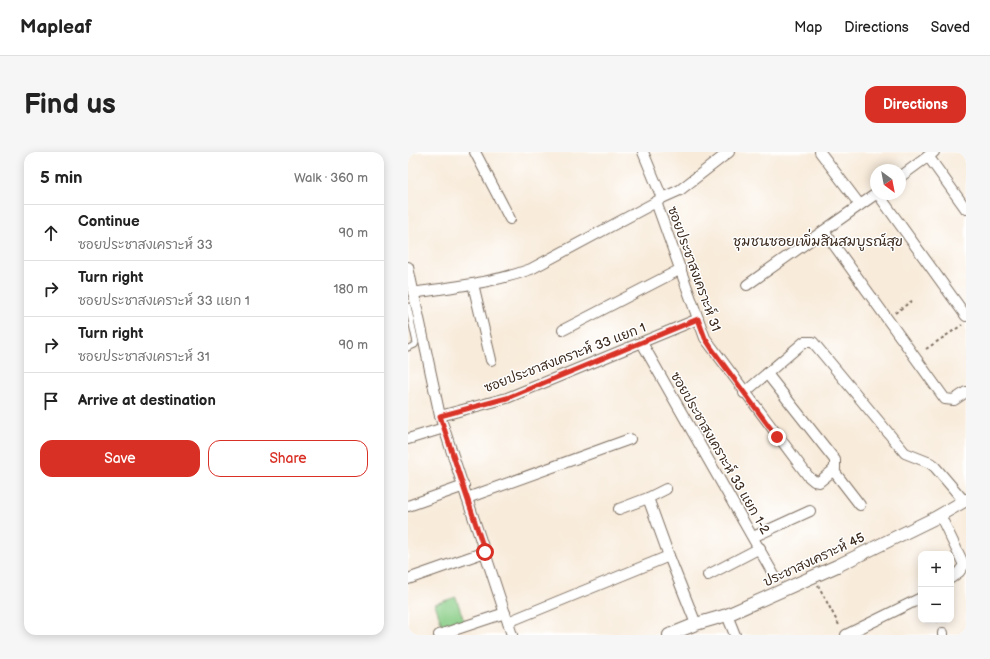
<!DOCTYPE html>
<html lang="en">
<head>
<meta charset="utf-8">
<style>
  body { margin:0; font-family:"Balsamiq Sans","Playpen Sans Thai",sans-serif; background:#f6f6f6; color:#222 }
  .controls { position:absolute; right:12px; bottom:12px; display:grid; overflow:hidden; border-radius:8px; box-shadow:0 2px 10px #0003 }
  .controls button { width:36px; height:36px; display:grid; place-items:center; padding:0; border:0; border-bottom:1px solid #e0e0e0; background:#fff; color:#222; font:20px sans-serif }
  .compass { position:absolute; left:462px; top:12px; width:36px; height:36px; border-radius:50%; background:#fff; box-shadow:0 2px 10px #0003; rotate:148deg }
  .stop { position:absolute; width:12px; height:12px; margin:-9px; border:3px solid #d93025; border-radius:50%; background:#fff }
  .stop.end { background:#d93025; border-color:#fff; box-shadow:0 1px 4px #0008 }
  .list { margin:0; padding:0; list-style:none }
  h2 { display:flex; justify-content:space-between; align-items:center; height:52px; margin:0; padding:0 16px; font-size:17px }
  h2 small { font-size:13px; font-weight:400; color:#767676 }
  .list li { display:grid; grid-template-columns:26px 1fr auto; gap:12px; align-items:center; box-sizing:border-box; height:56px; padding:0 16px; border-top:1px solid #e0e0e0 }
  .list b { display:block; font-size:15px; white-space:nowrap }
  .list p { margin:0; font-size:13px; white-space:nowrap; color:#767676 }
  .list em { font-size:13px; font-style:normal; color:#767676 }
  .actions { display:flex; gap:8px; padding:12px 16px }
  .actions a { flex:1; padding:9px 0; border:1px solid #d93025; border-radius:12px; text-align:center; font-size:14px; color:#d93025 }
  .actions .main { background:#d93025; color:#fff }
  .icon { flex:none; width:22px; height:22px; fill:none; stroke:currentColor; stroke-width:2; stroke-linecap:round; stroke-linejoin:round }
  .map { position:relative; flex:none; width:558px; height:483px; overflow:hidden; border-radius:12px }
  header { display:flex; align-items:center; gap:24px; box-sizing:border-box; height:56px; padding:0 20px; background:#fff; border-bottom:1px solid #e0e0e0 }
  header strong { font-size:19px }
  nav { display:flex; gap:22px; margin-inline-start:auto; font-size:14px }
  .intro { display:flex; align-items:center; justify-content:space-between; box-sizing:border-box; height:96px; padding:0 24px }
  h1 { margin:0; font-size:28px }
  .button { padding:10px 18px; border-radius:12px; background:#d93025; color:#fff; font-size:14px; font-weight:700 }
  main { display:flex; gap:24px; padding:0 24px }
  aside { flex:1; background:#fff; border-radius:12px; box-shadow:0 2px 10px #0003 }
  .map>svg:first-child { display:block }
  .green { fill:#89cd86; stroke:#627c52 }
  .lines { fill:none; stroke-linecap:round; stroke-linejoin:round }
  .service-casing { stroke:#7d6e60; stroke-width:7 }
  .minor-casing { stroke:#7d6e60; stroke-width:12 }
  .tertiary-casing { stroke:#7d6e60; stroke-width:14 }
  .path { stroke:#7d6e60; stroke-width:2; stroke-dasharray:3 3; stroke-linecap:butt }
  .service { stroke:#fff; stroke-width:5 }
  .minor { stroke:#fff; stroke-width:10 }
  .tertiary { stroke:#fff; stroke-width:12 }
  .route { stroke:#d93025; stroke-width:5 }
  .labels { text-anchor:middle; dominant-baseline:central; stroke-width:3; stroke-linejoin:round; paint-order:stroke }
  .street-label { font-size:13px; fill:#3b2a1e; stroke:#fff }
  .neighbourhood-label { font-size:14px; fill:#3b2a1e; stroke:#fff }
</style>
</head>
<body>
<header>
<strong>Mapleaf</strong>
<nav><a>Map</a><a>Directions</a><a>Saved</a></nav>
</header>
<div class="intro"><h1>Find us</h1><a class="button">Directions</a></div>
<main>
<aside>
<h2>5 min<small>Walk · 360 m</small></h2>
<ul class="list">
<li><svg class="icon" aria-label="ahead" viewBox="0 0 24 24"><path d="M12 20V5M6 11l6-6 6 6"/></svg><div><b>Continue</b><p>ซอยประชาสงเคราะห์ 33</p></div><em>90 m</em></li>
<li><svg class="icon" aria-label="right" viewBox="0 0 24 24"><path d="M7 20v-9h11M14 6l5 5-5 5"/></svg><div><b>Turn right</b><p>ซอยประชาสงเคราะห์ 33 แยก 1</p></div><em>180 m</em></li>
<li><svg class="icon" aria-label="right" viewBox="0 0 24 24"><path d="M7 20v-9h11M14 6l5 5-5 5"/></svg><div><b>Turn right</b><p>ซอยประชาสงเคราะห์ 31</p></div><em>90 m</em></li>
<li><svg class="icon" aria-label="arrive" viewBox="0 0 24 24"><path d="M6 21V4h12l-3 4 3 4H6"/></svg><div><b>Arrive at destination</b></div></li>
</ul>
<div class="actions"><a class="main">Save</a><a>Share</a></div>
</aside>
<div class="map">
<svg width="558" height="483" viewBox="0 0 558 483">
  <rect width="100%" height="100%" fill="#fff"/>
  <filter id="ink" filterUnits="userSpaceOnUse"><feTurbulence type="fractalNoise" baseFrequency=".025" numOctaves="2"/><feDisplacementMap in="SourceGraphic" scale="8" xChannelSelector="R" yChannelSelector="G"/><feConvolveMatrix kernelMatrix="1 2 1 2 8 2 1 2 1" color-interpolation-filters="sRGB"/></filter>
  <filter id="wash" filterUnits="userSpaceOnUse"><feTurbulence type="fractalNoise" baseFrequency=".012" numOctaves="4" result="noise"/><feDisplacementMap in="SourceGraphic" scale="16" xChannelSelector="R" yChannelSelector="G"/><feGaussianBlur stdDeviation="0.9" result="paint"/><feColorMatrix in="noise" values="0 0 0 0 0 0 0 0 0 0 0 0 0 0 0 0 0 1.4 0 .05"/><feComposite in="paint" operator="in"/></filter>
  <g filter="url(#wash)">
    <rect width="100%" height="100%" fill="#f8ebda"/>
    <path class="green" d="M 48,445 L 57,472 L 36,479 L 27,452 Z"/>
  </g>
  <g filter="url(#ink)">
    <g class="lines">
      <defs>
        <path id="service" d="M 0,154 L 8,191 L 7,193 L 0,196"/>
        <g id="minor">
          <path d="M 67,0 L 102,67"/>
          <path d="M 235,0 L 254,46 L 248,50 L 297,186 L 400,324 L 406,329 L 411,330 L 427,317 L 427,308 L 360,223"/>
          <path d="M 412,0 L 452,53 L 468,42"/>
          <path d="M 520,4 L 558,57"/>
          <path d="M 492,25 L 526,0"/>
          <path d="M 470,42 L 558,164"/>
          <path d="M 254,46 L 272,38 L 321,0"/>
          <path d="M 416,79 L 537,247 L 546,248 L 558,240"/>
          <path d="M 0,115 L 32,264 L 104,483"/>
          <path d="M 65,132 L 83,208"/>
          <path d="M 339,133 L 452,53"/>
          <path d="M 5,141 C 44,135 86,131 123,117 L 248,50"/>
          <path d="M 155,178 L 273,117"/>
          <path d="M 234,191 L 367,425"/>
          <path d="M 336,241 L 396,190 L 405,190 L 497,301 L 522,311 L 527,315 L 556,349"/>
          <path d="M 32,264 L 99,246 L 290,167"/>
          <path d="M 0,287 L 36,276"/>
          <path d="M 425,318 L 452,353"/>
          <path d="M 258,337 L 240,346 L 261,404"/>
          <path d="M 59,346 L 222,287"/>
          <path d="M 0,354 L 56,334"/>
          <path d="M 211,357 L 240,346"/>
          <path d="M 532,363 L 556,413 L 551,420 L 543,426"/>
          <path d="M 345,385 L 402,359"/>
          <path d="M 300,423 L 352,396"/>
          <path d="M 0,427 L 77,400"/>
          <path d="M 319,463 L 327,483"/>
          <path d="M 100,470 L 261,404 L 288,472"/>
          <path d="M 535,481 L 535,483"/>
          <path d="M 31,483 L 97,461"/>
          <path d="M 438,483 L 513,446"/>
        </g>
        <path id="tertiary" d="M 261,483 L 288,472 L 319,463 L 429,414 L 527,366 L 558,348"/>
      </defs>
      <use href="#service" class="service-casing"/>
      <use href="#minor" class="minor-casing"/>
      <use href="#tertiary" class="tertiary-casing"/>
      <g class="path">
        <path d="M 487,161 L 505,148"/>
        <path d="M 518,197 L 554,173"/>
        <path d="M 410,433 L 432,475"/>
        <path d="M 528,468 L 531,473"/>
      </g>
      <use href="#service" class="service"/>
      <use href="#minor" class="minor"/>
      <use href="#tertiary" class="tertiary"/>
    </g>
  </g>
  <g class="lines" filter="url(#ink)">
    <path class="route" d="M 77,400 L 32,264 L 99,246 L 290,167 L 297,186 L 304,197 L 369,285"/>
  </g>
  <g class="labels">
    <g class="street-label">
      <text transform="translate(286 117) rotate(70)">ซอยประชาสงเคราะห์ 31</text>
      <text transform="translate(157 206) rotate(-21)">ซอยประชาสงเคราะห์ 33 แยก 1</text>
      <text transform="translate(312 301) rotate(60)">ซอยประชาสงเคราะห์ 33 แยก 1-2</text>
      <text transform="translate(406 408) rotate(-25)">ประชาสงเคราะห์ 45</text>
    </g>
    <g class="neighbourhood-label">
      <text x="410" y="89">ชุมชนซอยเพิ่มสินสมบูรณ์สุข</text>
    </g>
  </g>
</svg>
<div class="controls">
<button>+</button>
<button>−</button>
</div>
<svg class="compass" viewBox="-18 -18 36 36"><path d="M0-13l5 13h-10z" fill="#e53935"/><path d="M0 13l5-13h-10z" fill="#767676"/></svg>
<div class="stop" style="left:77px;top:400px"></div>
<div class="stop end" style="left:369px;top:285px"></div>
</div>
</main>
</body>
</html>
